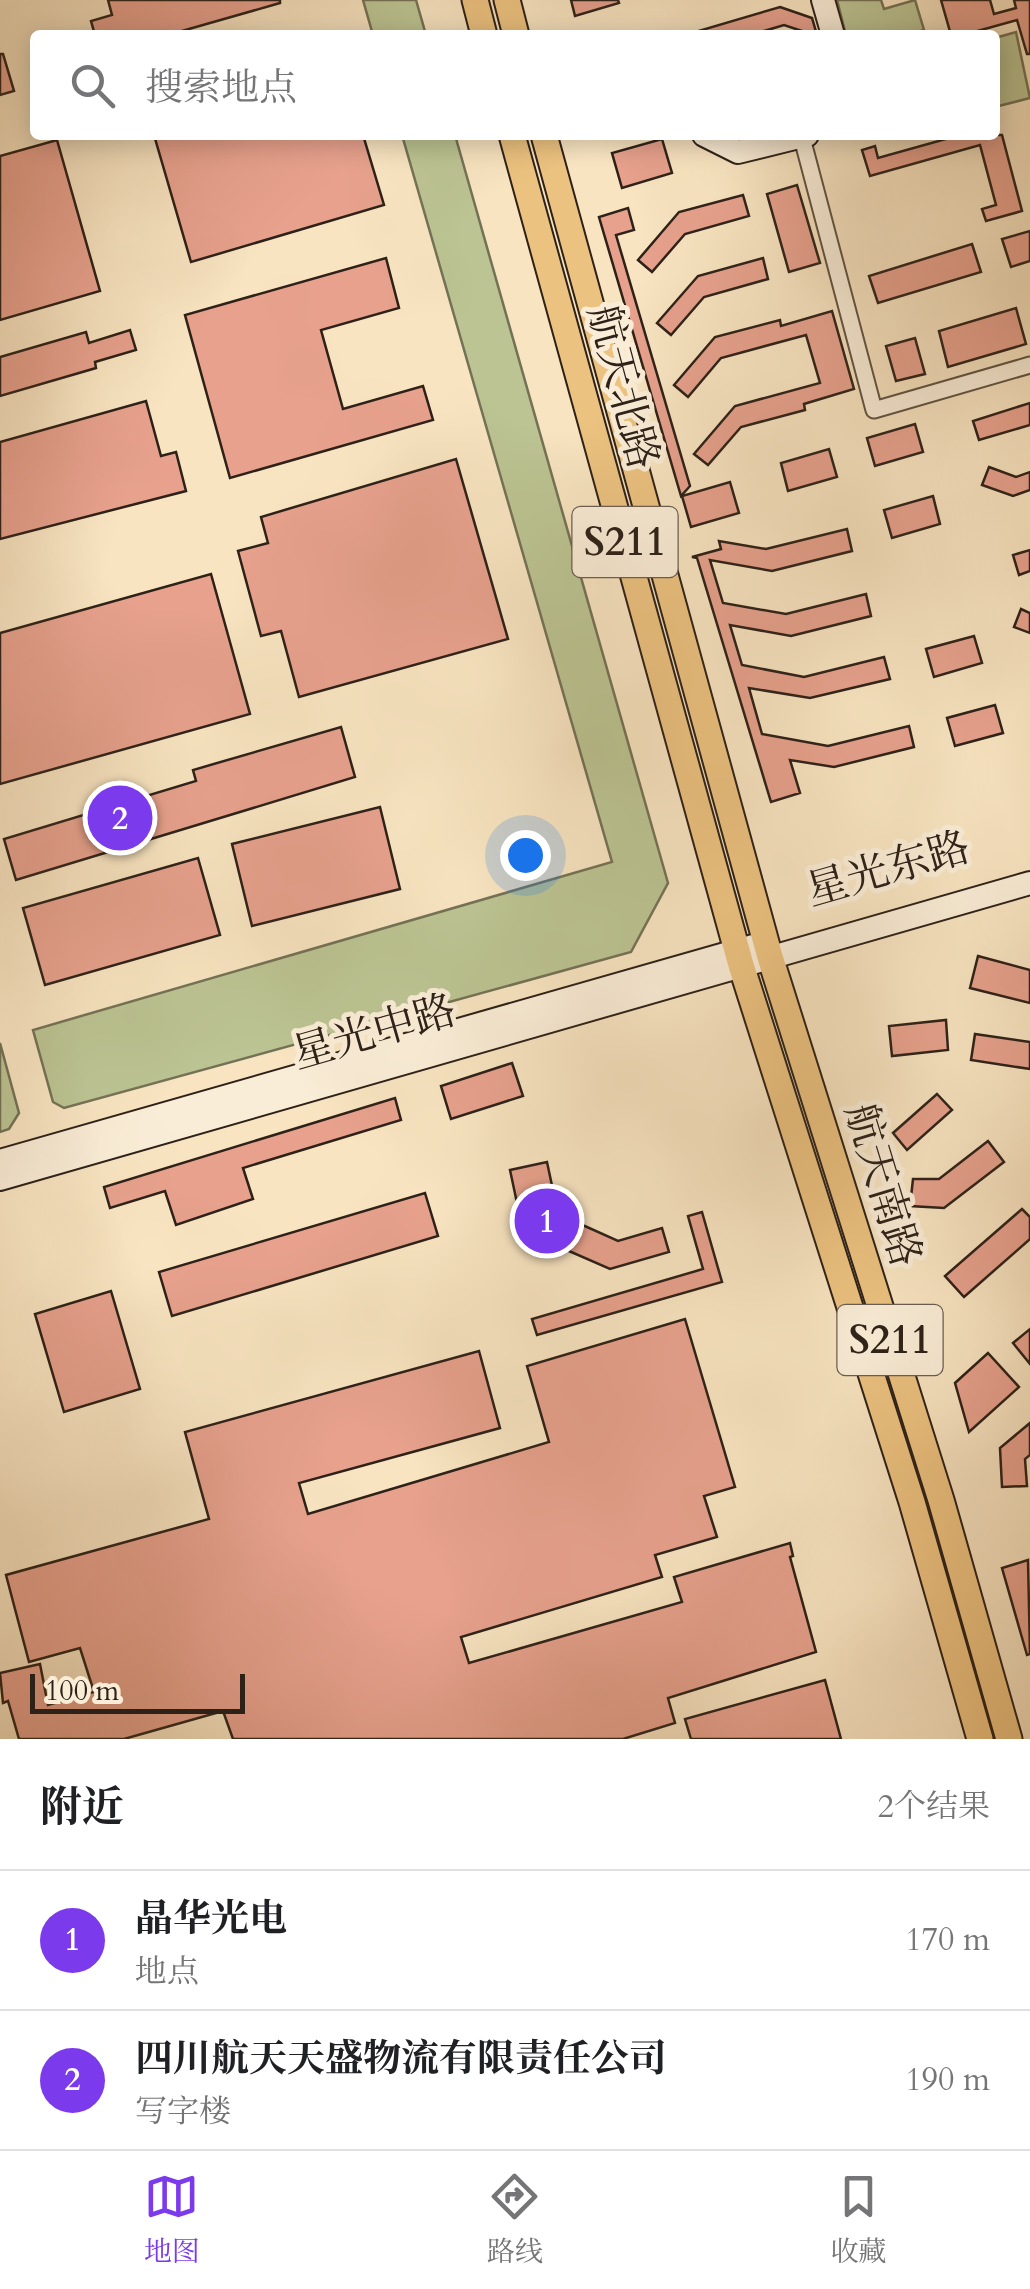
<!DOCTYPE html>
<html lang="zh">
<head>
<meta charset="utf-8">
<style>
  body { margin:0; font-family:Cardo,"Noto Serif SC",serif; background:#f6f6f6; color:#202124 }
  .scale { position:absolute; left:30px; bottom:25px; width:215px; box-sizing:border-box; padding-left:10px; border:5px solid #2d2118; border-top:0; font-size:28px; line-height:35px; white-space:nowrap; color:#2d2118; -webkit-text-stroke:8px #faedd7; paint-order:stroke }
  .you { position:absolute; left:525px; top:855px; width:35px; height:35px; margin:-25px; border:8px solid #fff; border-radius:50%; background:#1a73e8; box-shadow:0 0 0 15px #1a73e833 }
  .badge { display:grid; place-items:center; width:65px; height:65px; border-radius:50%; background:#7c3aed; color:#fff; font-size:32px; font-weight:700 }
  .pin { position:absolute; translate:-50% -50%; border:5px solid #fff; box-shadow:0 2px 10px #0006 }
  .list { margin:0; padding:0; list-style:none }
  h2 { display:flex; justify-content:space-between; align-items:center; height:130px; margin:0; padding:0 40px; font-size:42px }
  h2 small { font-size:32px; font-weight:400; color:#757577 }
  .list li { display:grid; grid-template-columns:65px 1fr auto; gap:30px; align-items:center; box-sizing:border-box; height:140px; padding:0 40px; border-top:2px solid #e0e0e0 }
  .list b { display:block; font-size:38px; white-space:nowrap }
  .list p { margin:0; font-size:32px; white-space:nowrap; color:#757577 }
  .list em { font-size:32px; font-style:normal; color:#757577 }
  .icon { flex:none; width:55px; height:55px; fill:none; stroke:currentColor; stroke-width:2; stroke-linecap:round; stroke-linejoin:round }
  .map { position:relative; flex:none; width:1030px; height:1739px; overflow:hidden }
  .search { position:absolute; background:#fff; box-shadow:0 5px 25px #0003; left:30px; right:30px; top:30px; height:110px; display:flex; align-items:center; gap:25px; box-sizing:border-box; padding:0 35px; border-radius:10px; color:#757577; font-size:38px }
  .sheet { height:410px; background:#fff }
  nav { display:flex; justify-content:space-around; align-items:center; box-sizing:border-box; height:140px; border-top:2px solid #e0e0e0; background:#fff; font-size:28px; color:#757577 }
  nav a { display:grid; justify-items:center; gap:5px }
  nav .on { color:#7c3aed }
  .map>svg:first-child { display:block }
  .green { fill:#bcc493; stroke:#747256; stroke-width:2.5 }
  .building { fill:#e7a18d; stroke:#2d2118; stroke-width:2.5 }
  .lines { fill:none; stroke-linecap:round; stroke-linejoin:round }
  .street-casing { stroke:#605242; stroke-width:19 }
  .secondary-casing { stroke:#2d2118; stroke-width:26 }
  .primary-casing { stroke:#2d2118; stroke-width:29 }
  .street { stroke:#faedd7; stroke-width:15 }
  .secondary { stroke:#faedd7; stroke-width:22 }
  .primary { stroke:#ecc280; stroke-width:25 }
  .labels { text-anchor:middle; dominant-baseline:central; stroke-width:10; stroke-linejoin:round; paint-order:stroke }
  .shield { fill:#faedd7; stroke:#6a5e51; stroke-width:2.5 }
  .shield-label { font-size:40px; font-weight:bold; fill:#2d2118 }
  .street-label { font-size:42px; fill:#2d2118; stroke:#faedd7 }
</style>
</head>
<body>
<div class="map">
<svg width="1030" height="1739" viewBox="0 0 1030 1739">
  <rect width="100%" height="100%" fill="#f8e4c1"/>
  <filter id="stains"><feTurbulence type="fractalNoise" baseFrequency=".002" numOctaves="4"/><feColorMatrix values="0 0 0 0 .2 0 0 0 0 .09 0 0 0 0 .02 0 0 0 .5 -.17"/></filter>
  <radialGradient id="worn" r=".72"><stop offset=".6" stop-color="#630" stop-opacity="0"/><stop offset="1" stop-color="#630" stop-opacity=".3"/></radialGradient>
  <g class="green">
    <path d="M 363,0 L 416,0 L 426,35 L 373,35 Z"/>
    <path d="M 837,0 L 881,0 L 884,9 L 915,0 L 924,30 L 908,35 L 846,35 Z"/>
    <path d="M 1016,32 L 1030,98 L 995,107 L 995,38 Z"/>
    <path d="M 402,135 L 455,135 L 668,883 L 631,952 L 64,1108 L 53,1102 L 33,1030 L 612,862 Z"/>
    <path d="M 0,1043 L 19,1113 L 9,1129 L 0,1132 Z"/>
  </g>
  <g class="building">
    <path d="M 108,0 L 280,0 L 280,3 L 168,35 L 95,35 L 91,21 L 112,15 Z"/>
    <path d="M 571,0 L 618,0 L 619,3 L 575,16 Z"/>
    <path d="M 941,0 L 990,0 L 994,14 L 1016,8 L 1014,0 L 1030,0 L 1030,54 L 1027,54 L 1017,20 L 963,35 L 951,35 Z"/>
    <path d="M 780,7 L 812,18 L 817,35 L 803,35 L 802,31 L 784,25 L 751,35 L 696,35 L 695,32 Z"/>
    <path d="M 0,54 L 3,54 L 14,91 L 0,95 Z"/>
    <path d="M 154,135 L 363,135 L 384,205 L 191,262 Z"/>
    <path d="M 960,135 L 1002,135 L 1022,211 L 986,221 L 982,209 L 996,205 L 980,145 L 870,176 L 862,150 L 875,146 L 878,158 Z"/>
    <path d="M 662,139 L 672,173 L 622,188 L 612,153 Z"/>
    <path d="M 57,140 L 100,291 L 0,320 L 0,156 Z"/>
    <path d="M 797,185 L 820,263 L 789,272 L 767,194 Z"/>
    <path d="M 743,195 L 749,216 L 685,234 L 652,272 L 638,260 L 679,212 Z"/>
    <path d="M 628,208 L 634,230 L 616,235 L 690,486 L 681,496 L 599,217 Z"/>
    <path d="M 1030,231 L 1030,261 L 1011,267 L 1002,239 Z"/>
    <path d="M 972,244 L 981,272 L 878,303 L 869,276 Z"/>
    <path d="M 386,258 L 399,308 L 321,330 L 343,409 L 423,386 L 433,420 L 230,478 L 185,315 Z"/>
    <path d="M 763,258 L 768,279 L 704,297 L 671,335 L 657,323 L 698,276 Z"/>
    <path d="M 1016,308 L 1026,344 L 948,367 L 939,331 Z"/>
    <path d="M 832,311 L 854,389 L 804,404 L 805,410 L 741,427 L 708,465 L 694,454 L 735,406 L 820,383 L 806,335 L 721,358 L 688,397 L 674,385 L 715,337 L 780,320 L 781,326 Z"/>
    <path d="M 130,330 L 136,350 L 95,362 L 96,368 L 0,396 L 0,357 L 86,332 L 89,343 Z"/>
    <path d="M 915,338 L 925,374 L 896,381 L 886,346 Z"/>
    <path d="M 146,401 L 161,456 L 176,452 L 186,491 L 0,539 L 0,442 Z"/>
    <path d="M 1030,403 L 1030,425 L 979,440 L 973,421 Z"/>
    <path d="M 915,424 L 923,452 L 875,466 L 867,438 Z"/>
    <path d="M 829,449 L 837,477 L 788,491 L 781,463 Z"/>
    <path d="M 456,459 L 508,639 L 299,697 L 281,631 L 261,636 L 238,551 L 268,543 L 261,517 Z"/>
    <path d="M 989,467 L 1016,477 L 1030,472 L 1030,490 L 1013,496 L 982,485 Z"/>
    <path d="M 730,482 L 739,513 L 691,527 L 682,496 Z"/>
    <path d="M 933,496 L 940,524 L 892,538 L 884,510 Z"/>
    <path d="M 847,529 L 852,551 L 772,571 L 710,560 L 723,603 L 786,614 L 866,594 L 871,616 L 791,636 L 730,625 L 742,665 L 804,677 L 884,657 L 890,679 L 810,698 L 749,688 L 762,734 L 828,746 L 909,726 L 914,747 L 834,767 L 790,760 L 800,793 L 771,802 L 697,558 L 692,557 L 721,549 L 719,541 L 766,549 Z"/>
    <path d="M 1030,550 L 1030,571 L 1019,575 L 1013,555 Z"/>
    <path d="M 211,574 L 250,714 L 0,784 L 0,633 Z"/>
    <path d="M 1021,609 L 1030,613 L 1030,633 L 1014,627 Z"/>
    <path d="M 974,636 L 982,663 L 934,677 L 926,649 Z"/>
    <path d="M 995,705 L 1003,733 L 955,746 L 947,718 Z"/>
    <path d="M 341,727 L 355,777 L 16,880 L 4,839 L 196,781 L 193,770 Z"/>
    <path d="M 380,807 L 400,889 L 252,926 L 232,844 Z"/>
    <path d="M 198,858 L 220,935 L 45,985 L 23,908 Z"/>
    <path d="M 978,956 L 1030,970 L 1030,1003 L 970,988 Z"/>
    <path d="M 946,1020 L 948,1050 L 892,1056 L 889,1026 Z"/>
    <path d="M 975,1034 L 1030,1042 L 1030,1069 L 971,1060 Z"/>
    <path d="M 512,1063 L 523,1096 L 451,1119 L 441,1086 Z"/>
    <path d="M 937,1094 L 952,1110 L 907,1150 L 893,1133 Z"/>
    <path d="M 395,1098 L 401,1120 L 243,1168 L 253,1199 L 176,1225 L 165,1191 L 110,1208 L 104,1187 Z"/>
    <path d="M 988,1141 L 1004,1162 L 944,1208 L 910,1206 L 913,1179 L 939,1179 Z"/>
    <path d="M 547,1162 L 558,1214 L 618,1241 L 662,1228 L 669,1252 L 610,1269 L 523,1231 L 510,1170 Z"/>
    <path d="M 425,1193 L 438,1236 L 172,1316 L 159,1272 Z"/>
    <path d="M 1022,1209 L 1030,1217 L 1030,1239 L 964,1297 L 945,1276 Z"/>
    <path d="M 702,1212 L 722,1282 L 537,1335 L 532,1319 L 703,1269 L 688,1216 Z"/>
    <path d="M 111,1291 L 140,1389 L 64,1412 L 35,1314 Z"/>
    <path d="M 685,1319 L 735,1487 L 704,1496 L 717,1537 L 655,1555 L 662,1577 L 461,1637 L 469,1663 L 682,1602 L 674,1577 L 790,1543 L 793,1556 L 790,1557 L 816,1652 L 668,1698 L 675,1723 L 623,1739 L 233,1739 L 223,1711 L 124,1739 L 19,1739 L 8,1701 L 3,1703 L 0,1673 L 40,1664 L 48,1705 L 94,1692 L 80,1648 L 29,1662 L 6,1575 L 209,1519 L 185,1432 L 479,1351 L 500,1428 L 299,1483 L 308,1514 L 549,1442 L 527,1366 Z"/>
    <path d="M 1030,1329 L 1030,1364 L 1013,1343 Z"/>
    <path d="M 988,1353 L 1019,1387 L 969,1432 L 955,1383 Z"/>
    <path d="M 1030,1423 L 1030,1455 L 1025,1459 L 1027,1486 L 1002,1487 L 1000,1448 Z"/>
    <path d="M 1028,1560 L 1030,1654 L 1027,1655 L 1002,1568 Z"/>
    <path d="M 825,1680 L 841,1739 L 691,1739 L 685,1719 Z"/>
  </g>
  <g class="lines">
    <defs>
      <path id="street" d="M 802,138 L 874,410 L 1030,365"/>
      <g id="secondary">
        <path d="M 823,0 L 833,35"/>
        <path d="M 704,135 L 738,152 L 807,135"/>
        <path d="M 0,1161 L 753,946"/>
        <path d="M 0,1179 L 1030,883"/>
      </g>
      <g id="primary">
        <path d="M 475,0 L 484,35"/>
        <path d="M 507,0 L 516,35"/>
        <path d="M 512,135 L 741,965 L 912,1502 L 980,1739"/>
        <path d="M 544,135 L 770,957 L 941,1500 L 1009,1739"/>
      </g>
    </defs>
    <use href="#street" class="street-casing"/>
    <use href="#secondary" class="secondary-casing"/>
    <use href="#primary" class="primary-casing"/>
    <use href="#street" class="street"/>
    <use href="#secondary" class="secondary"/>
    <use href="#primary" class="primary"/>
  </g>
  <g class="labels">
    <g class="shield">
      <rect x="572.5" y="507" width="105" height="70" rx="8"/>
      <rect x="837.5" y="1305" width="105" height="70" rx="8"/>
    </g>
    <g class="shield-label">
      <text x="625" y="542">S211</text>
      <text x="890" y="1340">S211</text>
    </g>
    <g class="street-label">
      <text transform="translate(623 387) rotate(75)">航天北路</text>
      <text transform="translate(888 869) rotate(-16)">星光东路</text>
      <text transform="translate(374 1032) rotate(-16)">星光中路</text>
      <text transform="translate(883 1185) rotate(73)">航天南路</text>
    </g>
  </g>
  <rect width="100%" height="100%" filter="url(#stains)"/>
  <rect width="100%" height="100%" fill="url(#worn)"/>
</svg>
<div class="scale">100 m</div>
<div class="you"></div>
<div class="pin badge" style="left:547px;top:1221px">1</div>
<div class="pin badge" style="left:120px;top:818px">2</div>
<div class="search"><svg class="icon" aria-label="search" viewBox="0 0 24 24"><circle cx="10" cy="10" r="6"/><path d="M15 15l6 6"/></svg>搜索地点</div>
</div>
<section class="sheet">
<h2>附近<small>2个结果</small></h2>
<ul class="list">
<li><span class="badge">1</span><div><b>晶华光电</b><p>地点</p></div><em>170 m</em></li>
<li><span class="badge">2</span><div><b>四川航天天盛物流有限责任公司</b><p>写字楼</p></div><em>190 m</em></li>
</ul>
</section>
<nav>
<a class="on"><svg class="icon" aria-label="map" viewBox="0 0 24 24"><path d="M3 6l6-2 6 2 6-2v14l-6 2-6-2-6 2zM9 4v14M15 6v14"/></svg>地图</a>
<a><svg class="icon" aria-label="directions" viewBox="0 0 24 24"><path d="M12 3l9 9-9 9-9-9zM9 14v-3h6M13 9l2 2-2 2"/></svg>路线</a>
<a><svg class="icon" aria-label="saved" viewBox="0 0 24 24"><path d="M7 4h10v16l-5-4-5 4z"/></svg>收藏</a>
</nav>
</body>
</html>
